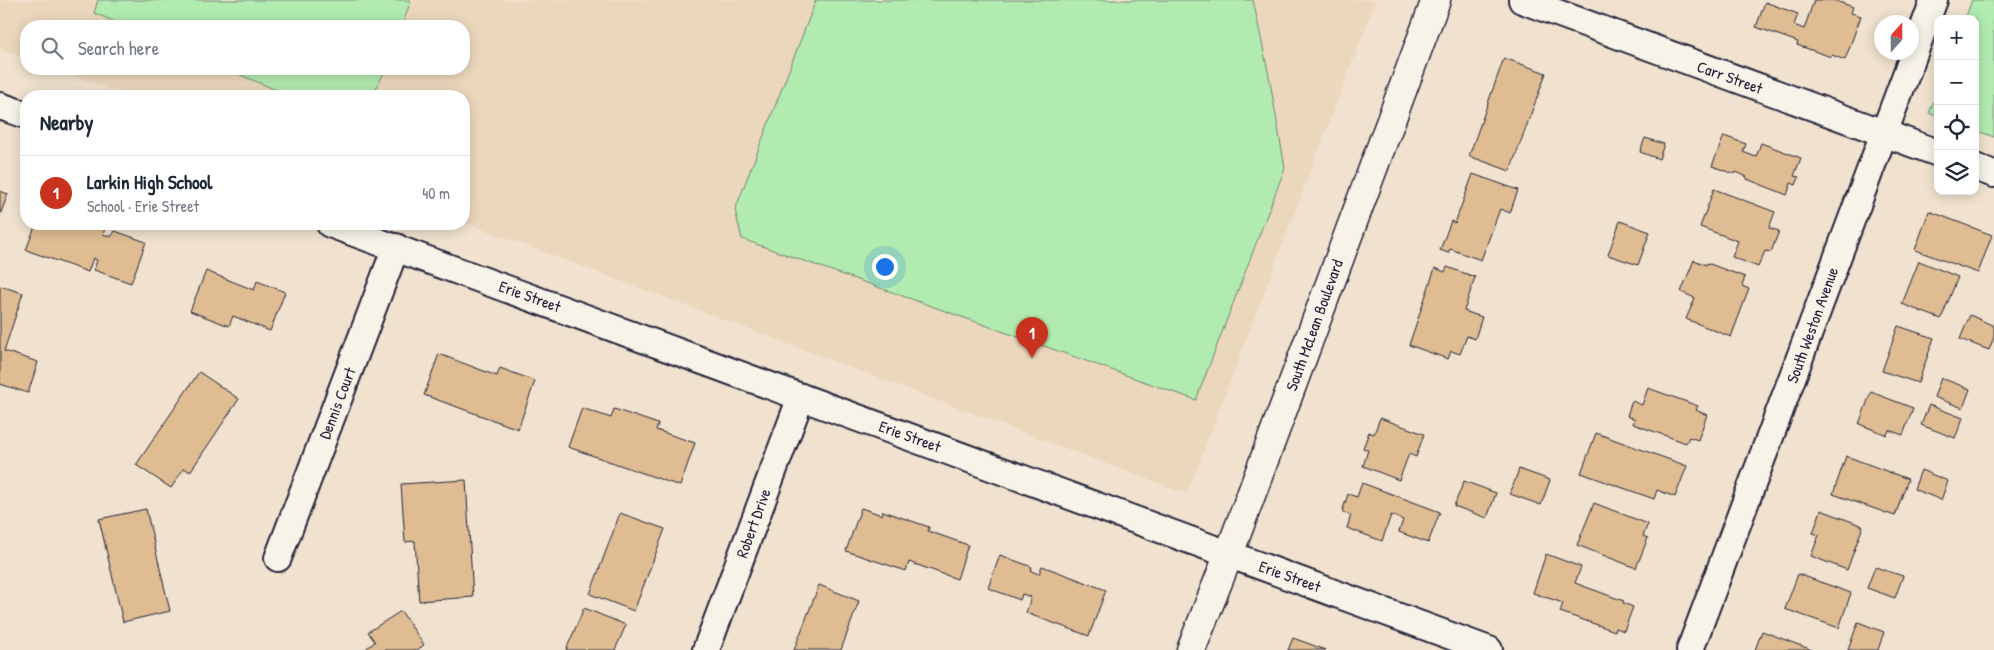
<!DOCTYPE html>
<html lang="en">
<head>
<meta charset="utf-8">
<style>
  body { margin:0; font-family:"Patrick Hand",sans-serif; background:#f6f6f7; color:#1f2937 }
  .controls { position:absolute; right:15px; top:15px; display:grid; overflow:hidden; border-radius:10px; box-shadow:0 2px 12px #0003 }
  .controls button { width:45px; height:45px; display:grid; place-items:center; padding:0; border:0; border-bottom:1px solid #e0e1e3; background:#fff; color:#1f2937; font:25px sans-serif }
  .compass { position:absolute; left:1874px; top:15px; width:45px; height:45px; border-radius:50%; background:#fff; box-shadow:0 2px 12px #0003; rotate:21deg }
  .you { position:absolute; left:884px; top:266px; width:18px; height:18px; margin:-12px; border:4px solid #fff; border-radius:50%; background:#1a73e8; box-shadow:0 0 0 8px #1a73e833 }
  .badge { display:grid; place-items:center; width:32px; height:32px; border-radius:50%; background:#c8321e; color:#fff; font-size:16px; font-weight:700 }
  .pin { position:absolute; translate:-50% -41px; filter:drop-shadow(0 1px 2px #0008) }
  .pin::after { content:''; position:absolute; top:26px; width:18px; height:15px; background:inherit; clip-path:polygon(0 0,100% 0,50% 100%) }
  .list { margin:0; padding:0; list-style:none }
  h2 { display:flex; justify-content:space-between; align-items:center; height:65px; margin:0; padding:0 20px; font-size:21px }
  h2 small { font-size:16px; font-weight:400; color:#747a83 }
  .list li { display:grid; grid-template-columns:32px 1fr auto; gap:15px; align-items:center; box-sizing:border-box; height:75px; padding:0 20px; border-top:1px solid #e0e1e3 }
  .list b { display:block; font-size:19px; white-space:nowrap }
  .list p { margin:0; font-size:16px; white-space:nowrap; color:#747a83 }
  .list em { font-size:16px; font-style:normal; color:#747a83 }
  .icon { flex:none; width:28px; height:28px; fill:none; stroke:currentColor; stroke-width:2; stroke-linecap:round; stroke-linejoin:round }
  .map { position:relative; flex:none; width:1994px; height:650px; overflow:hidden }
  .search { position:absolute; background:#fff; box-shadow:0 2px 12px #0003; left:20px; top:20px; width:450px; height:55px; display:flex; align-items:center; gap:12px; box-sizing:border-box; padding:0 18px; border-radius:20px; color:#747a83; font-size:19px }
  .panel { position:absolute; background:#fff; box-shadow:0 2px 12px #0003; left:20px; top:90px; width:450px; height:140px; border-radius:20px }
  .map>svg:first-child { display:block }
  .built { fill:#ebd7bc }
  .green { fill:#b2ebaf; stroke:#6a8675 }
  .building { fill:#dfbc91; stroke:#22223b }
  .lines { fill:none; stroke-linecap:round; stroke-linejoin:round }
  .street-casing { stroke:#22223b; stroke-width:30 }
  .secondary-casing { stroke:#22223b; stroke-width:31 }
  .street { stroke:#f7f3e8; stroke-width:26 }
  .secondary { stroke:#f7f3e8; stroke-width:28 }
  .labels { text-anchor:middle; dominant-baseline:central; stroke-width:4; stroke-linejoin:round; paint-order:stroke }
  .street-label { font-size:16px; fill:#22223b; stroke:#f7f3e8 }
</style>
</head>
<body>
<div class="map">
<svg width="1994" height="650" viewBox="0 0 1994 650">
  <rect width="100%" height="100%" fill="#f0e2ce"/>
  <filter id="ink" filterUnits="userSpaceOnUse"><feTurbulence type="fractalNoise" baseFrequency=".02" numOctaves="2"/><feDisplacementMap in="SourceGraphic" scale="10" xChannelSelector="R" yChannelSelector="G"/><feConvolveMatrix kernelMatrix="1 2 1 2 8 2 1 2 1" color-interpolation-filters="sRGB"/></filter>
  <g filter="url(#ink)">
    <path class="built" d="M 0,0 L 1376,0 L 1187,494 L 464,222 L 464,96 L 129,96 L 55,69 L 464,69 L 464,26 L 26,26 L 26,58 L 0,48 Z"/>
    <g class="green">
      <path d="M 98,0 L 411,0 L 402,26 L 125,26 L 94,13 Z"/>
      <path d="M 816,0 L 1253,0 L 1269,76 L 1285,168 L 1196,400 L 742,239 L 735,210 Z"/>
      <path d="M 1972,0 L 1994,0 L 1994,137 L 1975,130 L 1975,19 L 1965,19 Z"/>
      <path d="M 226,69 L 386,69 L 372,96 L 291,96 Z"/>
      <path d="M 1938,91 L 1938,117 L 1929,113 Z"/>
    </g>
    <g class="building">
      <path d="M 1814,0 L 1833,0 L 1853,7 L 1851,13 L 1861,16 L 1845,60 L 1832,55 L 1831,57 L 1797,45 L 1798,42 L 1756,27 L 1765,2 L 1798,14 L 1794,25 L 1804,29 Z"/>
      <path d="M 1504,58 L 1546,73 L 1510,171 L 1469,156 Z"/>
      <path d="M 1724,136 L 1746,144 L 1743,152 L 1756,157 L 1761,143 L 1801,158 L 1794,176 L 1799,177 L 1796,185 L 1791,183 L 1787,195 L 1747,179 L 1747,177 L 1735,172 L 1734,174 L 1712,166 Z"/>
      <path d="M 1645,138 L 1664,144 L 1659,159 L 1640,152 Z"/>
      <path d="M 1473,174 L 1518,190 L 1510,213 L 1500,209 L 1481,260 L 1450,249 L 1448,253 L 1440,250 L 1451,221 L 1455,223 Z"/>
      <path d="M 1714,189 L 1775,212 L 1769,228 L 1779,231 L 1771,252 L 1765,251 L 1758,267 L 1732,257 L 1738,241 L 1700,227 Z"/>
      <path d="M 0,191 L 8,194 L 0,215 Z"/>
      <path d="M 1929,211 L 1992,235 L 1978,273 L 1915,250 Z"/>
      <path d="M 1620,221 L 1650,232 L 1638,265 L 1608,255 Z"/>
      <path d="M 36,224 L 100,224 L 106,226 L 103,234 L 111,237 L 115,231 L 146,242 L 131,283 L 94,270 L 97,260 L 93,258 L 88,272 L 26,250 Z"/>
      <path d="M 1694,260 L 1706,265 L 1707,263 L 1745,277 L 1742,286 L 1749,289 L 1731,337 L 1686,319 L 1695,298 L 1681,292 Z"/>
      <path d="M 1919,261 L 1958,277 L 1941,319 L 1902,304 Z"/>
      <path d="M 1447,267 L 1475,277 L 1464,311 L 1482,317 L 1475,339 L 1467,336 L 1460,354 L 1451,351 L 1448,359 L 1409,345 L 1435,268 L 1445,272 Z"/>
      <path d="M 206,271 L 254,290 L 257,281 L 285,292 L 270,331 L 233,316 L 229,326 L 190,311 Z"/>
      <path d="M 0,286 L 23,293 L 4,351 L 38,362 L 28,393 L 0,384 Z"/>
      <path d="M 1970,315 L 1994,326 L 1994,337 L 1989,350 L 1960,339 Z"/>
      <path d="M 1898,326 L 1934,338 L 1918,383 L 1882,371 Z"/>
      <path d="M 439,354 L 497,376 L 500,368 L 535,381 L 518,429 L 424,395 Z"/>
      <path d="M 199,372 L 239,399 L 190,472 L 184,468 L 171,488 L 136,465 Z"/>
      <path d="M 1941,378 L 1970,389 L 1963,408 L 1934,397 Z"/>
      <path d="M 1648,388 L 1698,406 L 1696,410 L 1707,415 L 1698,440 L 1689,437 L 1686,443 L 1633,424 L 1635,419 L 1627,416 L 1632,401 L 1642,405 Z"/>
      <path d="M 1871,392 L 1913,408 L 1903,435 L 1889,430 L 1887,435 L 1859,424 Z"/>
      <path d="M 1929,405 L 1963,418 L 1955,438 L 1921,425 Z"/>
      <path d="M 582,408 L 611,418 L 614,409 L 658,424 L 656,430 L 695,443 L 680,486 L 568,447 Z"/>
      <path d="M 1380,418 L 1424,434 L 1416,457 L 1409,454 L 1399,480 L 1363,466 L 1368,450 L 1363,448 L 1369,432 L 1374,434 Z"/>
      <path d="M 1596,433 L 1687,466 L 1675,497 L 1657,490 L 1654,499 L 1581,473 Z"/>
      <path d="M 1846,456 L 1908,479 L 1895,516 L 1833,494 Z"/>
      <path d="M 1519,469 L 1550,480 L 1541,505 L 1510,494 Z"/>
      <path d="M 1921,470 L 1948,481 L 1941,500 L 1914,489 Z"/>
      <path d="M 466,480 L 473,597 L 419,601 L 415,541 L 405,542 L 401,484 Z"/>
      <path d="M 1464,481 L 1496,493 L 1487,518 L 1454,506 Z"/>
      <path d="M 1362,483 L 1440,512 L 1428,543 L 1399,532 L 1403,520 L 1391,515 L 1382,541 L 1347,528 L 1351,515 L 1342,512 L 1348,494 L 1357,497 Z"/>
      <path d="M 1594,503 L 1648,524 L 1643,536 L 1648,538 L 1636,568 L 1577,545 Z"/>
      <path d="M 861,508 L 882,515 L 883,511 L 929,527 L 928,531 L 968,545 L 957,579 L 909,562 L 906,571 L 846,551 Z"/>
      <path d="M 146,509 L 170,611 L 123,622 L 99,519 Z"/>
      <path d="M 1821,510 L 1863,526 L 1847,570 L 1811,556 L 1819,535 L 1813,533 Z"/>
      <path d="M 620,513 L 665,529 L 634,611 L 590,594 Z"/>
      <path d="M 1546,554 L 1581,567 L 1575,583 L 1624,601 L 1623,603 L 1633,607 L 1624,631 L 1616,628 L 1615,631 L 1560,612 L 1563,603 L 1533,593 Z"/>
      <path d="M 1000,555 L 1032,567 L 1031,571 L 1039,574 L 1042,566 L 1106,590 L 1089,636 L 1026,613 L 1031,597 L 1022,594 L 1020,600 L 988,588 Z"/>
      <path d="M 1875,567 L 1903,576 L 1895,598 L 1867,588 Z"/>
      <path d="M 1798,574 L 1851,593 L 1839,628 L 1785,609 Z"/>
      <path d="M 819,585 L 859,601 L 841,650 L 794,650 Z"/>
      <path d="M 584,608 L 626,625 L 615,650 L 566,650 Z"/>
      <path d="M 401,611 L 424,645 L 417,650 L 364,650 L 375,642 L 368,632 Z"/>
      <path d="M 1858,622 L 1884,632 L 1878,650 L 1848,650 Z"/>
      <path d="M 1762,631 L 1812,650 L 1755,650 Z"/>
      <path d="M 1293,638 L 1326,650 L 1288,650 Z"/>
    </g>
    <g class="lines">
      <defs>
        <g id="street">
          <path d="M 1522,0 L 1938,153"/>
          <path d="M 0,106 L 26,115"/>
          <path d="M 1975,167 L 1994,174"/>
          <path d="M 330,224 L 1489,650"/>
          <path d="M 278,558 L 396,247"/>
          <path d="M 706,650 L 801,397"/>
          <path d="M 1690,650 L 1934,0"/>
        </g>
        <path id="secondary" d="M 1191,650 L 1229,554 L 1436,0"/>
      </defs>
      <use href="#street" class="street-casing"/>
      <use href="#secondary" class="secondary-casing"/>
      <use href="#street" class="street"/>
      <use href="#secondary" class="secondary"/>
    </g>
  </g>
  <g class="labels">
    <g class="street-label">
      <text transform="translate(1730 77) rotate(20)">Carr Street</text>
      <text transform="translate(530 296) rotate(20)">Erie Street</text>
      <text transform="translate(1314 325) rotate(-70)">South McLean Boulevard</text>
      <text transform="translate(1812 325) rotate(-70)">South Weston Avenue</text>
      <text transform="translate(337 403) rotate(-69)">Dennis Court</text>
      <text transform="translate(910 436) rotate(20)">Erie Street</text>
      <text transform="translate(753 523) rotate(-70)">Robert Drive</text>
      <text transform="translate(1290 576) rotate(20)">Erie Street</text>
    </g>
  </g>
</svg>
<div class="controls">
<button>+</button>
<button>−</button>
<button><svg class="icon" aria-label="locate" viewBox="0 0 24 24"><circle cx="12" cy="12" r="6"/><path d="M12 2v4M12 18v4M2 12h4M18 12h4"/></svg></button>
<button><svg class="icon" aria-label="layers" viewBox="0 0 24 24"><path d="M12 4l9 5-9 5-9-5zM3 14l9 5 9-5"/></svg></button>
</div>
<svg class="compass" viewBox="-18 -18 36 36"><path d="M0-13l5 13h-10z" fill="#e53935"/><path d="M0 13l5-13h-10z" fill="#747a83"/></svg>
<div class="you"></div>
<div class="pin badge" style="left:1032px;top:358px">1</div>
<div class="search"><svg class="icon" aria-label="search" viewBox="0 0 24 24"><circle cx="10" cy="10" r="6"/><path d="M15 15l6 6"/></svg>Search here</div>
<section class="panel">
<h2>Nearby<small></small></h2>
<ul class="list">
<li><span class="badge">1</span><div><b>Larkin High School</b><p>School · Erie Street</p></div><em>40 m</em></li>
</ul>
</section>
</div>
</body>
</html>
